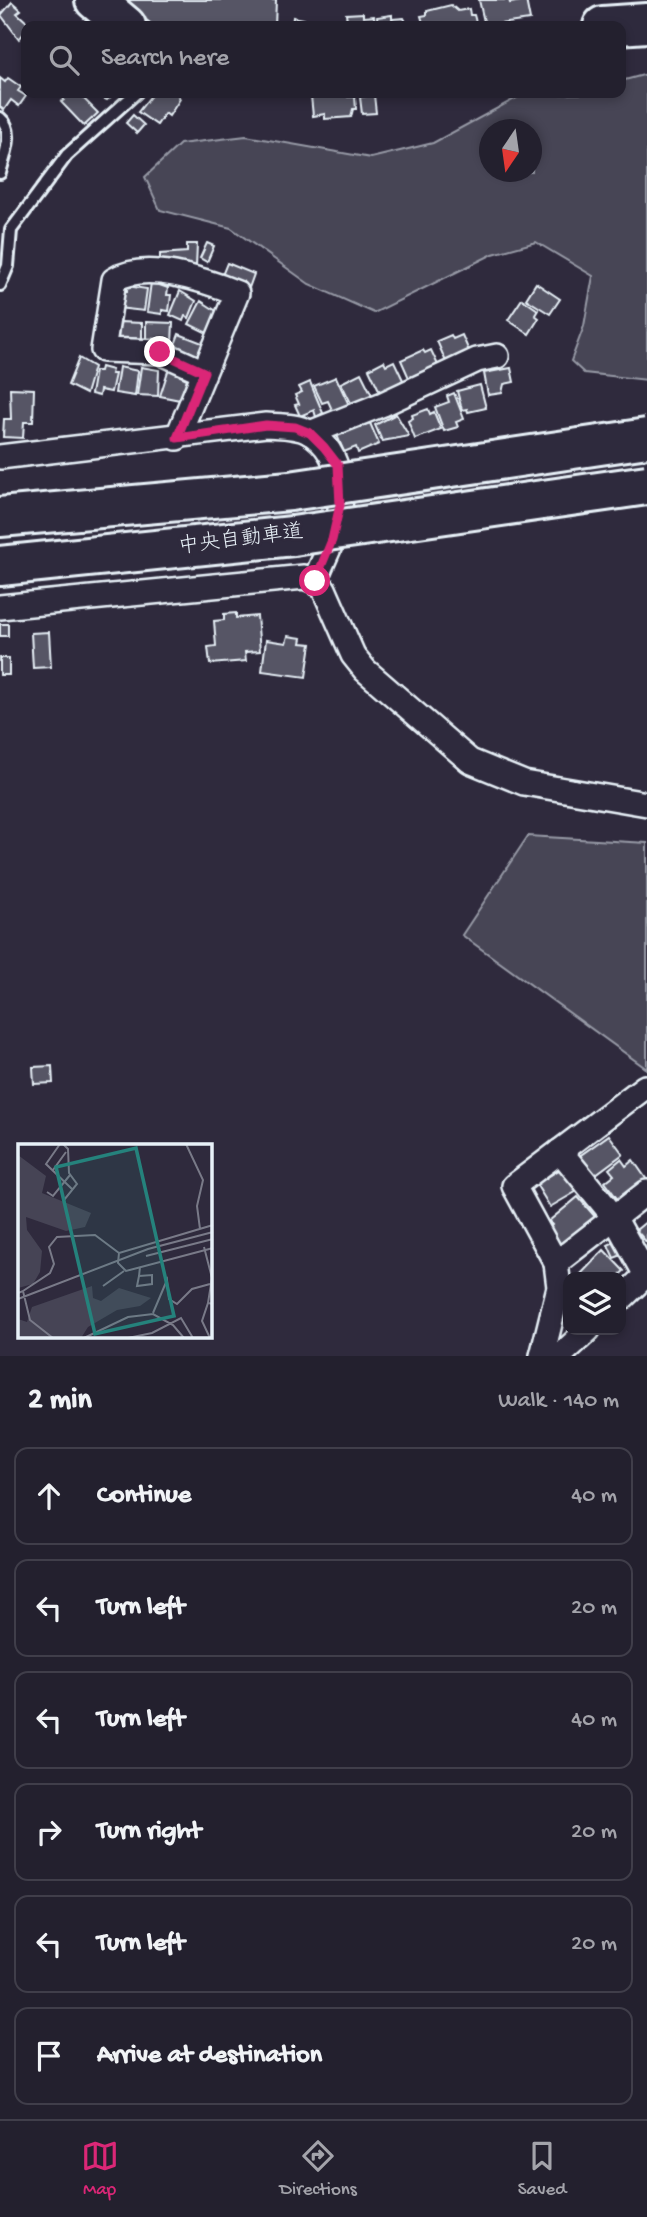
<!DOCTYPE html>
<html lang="en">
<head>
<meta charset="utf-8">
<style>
  body { margin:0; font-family:"Gochi Hand","Klee One",sans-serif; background:#2b2836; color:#f1f3f6 }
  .controls { position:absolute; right:21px; bottom:21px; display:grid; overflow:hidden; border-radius:14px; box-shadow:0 4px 10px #0003 }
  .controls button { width:63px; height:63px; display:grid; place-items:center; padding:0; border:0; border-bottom:2px solid #403e4a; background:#23202e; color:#f1f3f6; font:35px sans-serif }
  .compass { position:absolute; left:479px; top:119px; width:63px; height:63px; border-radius:50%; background:#23202e; box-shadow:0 4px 10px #0003; rotate:193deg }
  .stop { position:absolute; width:21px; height:21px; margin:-16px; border:5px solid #db2777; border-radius:50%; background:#fff }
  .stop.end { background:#db2777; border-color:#fff; box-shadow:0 2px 7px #0008 }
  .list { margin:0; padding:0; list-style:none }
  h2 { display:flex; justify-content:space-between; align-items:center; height:91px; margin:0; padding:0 28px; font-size:30px }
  h2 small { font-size:23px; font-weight:400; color:#a3a3aa }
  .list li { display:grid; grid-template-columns:46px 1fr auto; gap:21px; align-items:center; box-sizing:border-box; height:98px; margin:0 14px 14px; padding:0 14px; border:2px solid #403e4a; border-radius:14px }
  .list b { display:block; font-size:26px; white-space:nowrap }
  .list em { font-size:23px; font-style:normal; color:#a3a3aa }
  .icon { flex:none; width:38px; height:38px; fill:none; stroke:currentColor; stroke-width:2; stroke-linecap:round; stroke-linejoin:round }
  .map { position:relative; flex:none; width:647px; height:1356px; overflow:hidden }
  .search { position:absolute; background:#23202e; box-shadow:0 4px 10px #0003; left:21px; right:21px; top:21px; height:77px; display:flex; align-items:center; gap:18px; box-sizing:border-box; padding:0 24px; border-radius:14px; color:#a3a3aa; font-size:26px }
  .sheet { height:763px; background:#23202e }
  nav { display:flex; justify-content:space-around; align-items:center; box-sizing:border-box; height:98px; border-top:2px solid #403e4a; background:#23202e; font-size:19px; color:#a3a3aa }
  nav a { display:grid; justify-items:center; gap:4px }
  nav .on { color:#db2777 }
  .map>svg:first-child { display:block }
  .green { fill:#464455; stroke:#979aa6; stroke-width:2; fill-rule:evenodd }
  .building { fill:#575565; stroke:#e8f1f8; stroke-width:2 }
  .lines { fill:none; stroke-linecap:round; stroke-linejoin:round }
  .lane-casing { stroke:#e8f1f8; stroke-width:16 }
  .street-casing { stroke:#e8f1f8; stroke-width:28 }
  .highway-casing { stroke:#e8f1f8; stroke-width:44 }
  .lane { stroke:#2f2a3d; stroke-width:10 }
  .street { stroke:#2f2a3d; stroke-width:23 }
  .highway { stroke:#2f2a3d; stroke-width:38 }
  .highway-bridge-casing { stroke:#e8f1f8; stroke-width:44; stroke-linecap:butt }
  .highway-bridge { stroke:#2f2a3d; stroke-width:38 }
  .route { stroke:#db2777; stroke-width:9 }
  .labels { text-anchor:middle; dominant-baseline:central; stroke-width:6; stroke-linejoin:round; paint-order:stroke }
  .street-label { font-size:21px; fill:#e8f1f8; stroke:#2f2a3d }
  .inset-road { fill:none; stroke:#797a88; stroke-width:2 }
  .view { fill:#25827c; fill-opacity:0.15; stroke:#25827c; stroke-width:3.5 }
  .inset-edge { fill:none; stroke:#e8f1f8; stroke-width:3.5 }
</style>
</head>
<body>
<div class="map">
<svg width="647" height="1356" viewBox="0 0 647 1356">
  <rect width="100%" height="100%" fill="#2f2a3d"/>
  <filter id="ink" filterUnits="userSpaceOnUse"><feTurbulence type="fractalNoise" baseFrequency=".0143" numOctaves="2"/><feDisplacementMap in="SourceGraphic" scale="14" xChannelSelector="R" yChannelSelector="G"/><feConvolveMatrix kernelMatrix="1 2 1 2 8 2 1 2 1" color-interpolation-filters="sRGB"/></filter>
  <g filter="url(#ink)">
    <g class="green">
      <path d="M 647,74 L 647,380 L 584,373 L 571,361 L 584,326 L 593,276 L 536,242 L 493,254 L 374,313 L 309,284 L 231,228 L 160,210 L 145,177 L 180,144 L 246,136 L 371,158 L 433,143 L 522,95 L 621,93 L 621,81 ZM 490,130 L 532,130 L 532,172 L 490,172 Z"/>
      <path d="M 528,836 L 647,843 L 647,1069 L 462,935 Z"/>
    </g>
    <g class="building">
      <path d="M 121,0 L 276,0 L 275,26 L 154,26 Z"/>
      <path d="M 479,0 L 509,0 L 510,3 L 526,0 L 530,20 L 485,26 Z"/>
      <path d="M 12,2 L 21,10 L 17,13 L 31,26 L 26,26 L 26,31 L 19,39 L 1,15 Z"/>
      <path d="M 451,5 L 458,11 L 469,9 L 470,15 L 474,15 L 477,26 L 424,26 L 421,16 L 427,15 L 427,11 Z"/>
      <path d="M 363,13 L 363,17 L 374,16 L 375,26 L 335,26 L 335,22 L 347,21 L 346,14 Z"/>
      <path d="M 392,15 L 392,19 L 404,18 L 408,26 L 378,26 L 377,17 Z"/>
      <path d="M 293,17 L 304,19 L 303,26 L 292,26 Z"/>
      <path d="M 0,78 L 5,82 L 8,78 L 21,87 L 18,91 L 26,96 L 19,106 L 11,100 L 4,110 L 0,107 Z"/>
      <path d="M 62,93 L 78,93 L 98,113 L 84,126 L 61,102 L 64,100 Z"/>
      <path d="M 92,93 L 115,93 L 107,100 Z"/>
      <path d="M 153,93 L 177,93 L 180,99 L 169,116 L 165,113 L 157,125 L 138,112 Z"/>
      <path d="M 348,93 L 348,97 L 355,97 L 356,109 L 353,109 L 351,117 L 325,119 L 325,114 L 313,116 L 311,96 Z"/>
      <path d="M 374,95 L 376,113 L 362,114 L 360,97 Z"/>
      <path d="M 133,115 L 144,125 L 137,133 L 126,123 Z"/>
      <path d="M 207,243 L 214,246 L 207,262 L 200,258 Z"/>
      <path d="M 187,244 L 197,244 L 196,267 L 160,266 L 160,254 L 187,252 Z"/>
      <path d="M 227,263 L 254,274 L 249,288 L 221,278 Z"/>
      <path d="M 151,282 L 168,288 L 167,295 L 171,295 L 169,311 L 162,310 L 162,314 L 147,312 Z"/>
      <path d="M 536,283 L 560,299 L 550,314 L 526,299 Z"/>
      <path d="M 127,286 L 147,289 L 144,311 L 118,308 L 120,290 L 127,291 Z"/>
      <path d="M 180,291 L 196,301 L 189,318 L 185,316 L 183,321 L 170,315 Z"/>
      <path d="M 522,299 L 538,310 L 535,315 L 539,318 L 529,334 L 508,320 Z"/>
      <path d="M 201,301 L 218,312 L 207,333 L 189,324 Z"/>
      <path d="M 119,322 L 142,323 L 142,345 L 118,340 Z"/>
      <path d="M 146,322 L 173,323 L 172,343 L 146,345 Z"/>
      <path d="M 179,334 L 205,344 L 200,358 L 173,350 Z"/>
      <path d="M 451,335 L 453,339 L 462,335 L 469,351 L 446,362 L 437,341 Z"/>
      <path d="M 423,350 L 425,353 L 431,350 L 438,365 L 409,378 L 401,360 Z"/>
      <path d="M 79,358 L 94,367 L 86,394 L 68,385 Z"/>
      <path d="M 384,361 L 386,365 L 394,361 L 403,380 L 381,394 L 369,369 Z"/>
      <path d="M 101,367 L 112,370 L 111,374 L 115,374 L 111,392 L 100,390 L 99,396 L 91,394 L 95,371 L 100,371 Z"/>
      <path d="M 119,367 L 138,371 L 135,396 L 115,393 Z"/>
      <path d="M 141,367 L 159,370 L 158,396 L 137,395 Z"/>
      <path d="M 169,368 L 181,373 L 180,376 L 187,379 L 180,400 L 160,396 Z"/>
      <path d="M 511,368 L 514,382 L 504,384 L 502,393 L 488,395 L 484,373 Z"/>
      <path d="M 361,373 L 373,397 L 353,407 L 341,383 Z"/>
      <path d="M 336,377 L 349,405 L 333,412 L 328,401 L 322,403 L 314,386 Z"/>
      <path d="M 310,382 L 323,413 L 316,417 L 314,410 L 300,416 L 295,405 L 299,404 L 295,395 L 302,392 L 299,387 Z"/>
      <path d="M 480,385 L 486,408 L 468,412 L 467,409 L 462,410 L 457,391 Z"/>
      <path d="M 10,388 L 34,389 L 33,422 L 24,422 L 23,438 L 3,437 L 4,419 L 11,419 Z"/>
      <path d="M 454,393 L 464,419 L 456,422 L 458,427 L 444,431 L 435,407 L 449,402 L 447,396 Z"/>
      <path d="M 428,409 L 430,414 L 434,412 L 441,429 L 415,439 L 408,421 L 413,418 L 412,415 Z"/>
      <path d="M 396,414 L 409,436 L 382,441 L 375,425 Z"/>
      <path d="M 370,423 L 379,444 L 358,453 L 356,447 L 344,452 L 336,433 Z"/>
      <path d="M 236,613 L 236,618 L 257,616 L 260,651 L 245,652 L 246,661 L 210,664 L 208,647 L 216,646 L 214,621 L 224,620 L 224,614 Z"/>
      <rect x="0" y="624" width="8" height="12"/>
      <path d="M 49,632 L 51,667 L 33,668 L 31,633 Z"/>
      <path d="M 288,636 L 302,638 L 301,643 L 311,644 L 306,677 L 262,671 L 266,640 L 286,643 Z"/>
      <rect x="0" y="658" width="9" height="17"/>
      <path d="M 52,1066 L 53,1083 L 34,1084 L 33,1067 Z"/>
      <path d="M 609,1135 L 623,1154 L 592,1177 L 578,1157 Z"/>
      <path d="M 621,1159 L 626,1166 L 633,1160 L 647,1180 L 619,1201 L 605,1182 L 614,1175 L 609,1169 Z"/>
      <path d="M 564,1167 L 579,1190 L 550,1207 L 536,1184 Z"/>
      <path d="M 578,1197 L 597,1219 L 563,1247 L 548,1229 L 552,1225 L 549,1221 Z"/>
      <path d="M 647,1221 L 647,1243 L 636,1230 Z"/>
      <path d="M 616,1241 L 622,1255 L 614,1258 L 608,1245 Z"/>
      <path d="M 604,1250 L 624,1271 L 617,1277 L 578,1277 Z"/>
    </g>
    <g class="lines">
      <defs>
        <g id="lane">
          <path d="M 0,118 C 16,131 4,156 0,173"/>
          <path d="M 0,285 L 8,266 L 11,230 L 67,155 L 136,93"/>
        </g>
        <g id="street">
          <path d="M 310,433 L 383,404 L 477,360 L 497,356"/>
          <path d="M 177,438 L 237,293 C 205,280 145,260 114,280 L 103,350 L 160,352 L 204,372"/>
          <path d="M 0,457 L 266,425 C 280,426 296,425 309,432 C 346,454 346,505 332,541 C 327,554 320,567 315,581 L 304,577 L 0,607"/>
          <path d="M 315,581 L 324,589 L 353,655 L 365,670 L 470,761 L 524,783 L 647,804"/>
          <path d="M 560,1151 L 614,1217 L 647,1277"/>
          <path d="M 556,1263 L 647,1192"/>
          <path d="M 621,1299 L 646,1275"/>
          <path d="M 542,1356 L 559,1287 L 556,1263 L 514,1186 L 645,1087"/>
          <path d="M 542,1356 L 563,1353 L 588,1330"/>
        </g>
        <g id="highway">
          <path d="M 95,0 L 126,26"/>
          <path d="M 603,26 L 647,23"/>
          <path d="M 0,517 L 290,491"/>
          <path d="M 0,566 L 293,536"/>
        </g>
      </defs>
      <use href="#lane" class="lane-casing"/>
      <use href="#street" class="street-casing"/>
      <use href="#highway" class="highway-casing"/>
      <use href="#lane" class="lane"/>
      <use href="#street" class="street"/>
      <use href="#highway" class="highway"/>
      <defs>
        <g id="highway-bridge">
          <path d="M 290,491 L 647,438"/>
          <path d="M 293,536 L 647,485"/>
        </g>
      </defs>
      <use href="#highway-bridge" class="highway-bridge-casing"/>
      <use href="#highway-bridge" class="highway-bridge"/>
    </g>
  </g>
  <g class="lines" filter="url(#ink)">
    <path class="route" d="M 160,352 L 204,372 L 177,438 L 266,425 L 295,427 L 310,433 L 324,447 L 338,465 L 340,505 L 332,540 L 315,581"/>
  </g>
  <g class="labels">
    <g class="street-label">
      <text transform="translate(241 541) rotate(-7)">中央自動車道</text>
    </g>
  </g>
  <g transform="translate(18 1144)">
    <rect width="194" height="194" fill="#2f2a3d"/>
    <path d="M 0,11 L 28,32 L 24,49 L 73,69 L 67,83 L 48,87 L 8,73 L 9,86 L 24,107 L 22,128 L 15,140 L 0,144 ZM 74,142 L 75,154 L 83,157 L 101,144 L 133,154 L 122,162 L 99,166 L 70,183 L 63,194 L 0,194 L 0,175 L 9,178 L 14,163 Z" fill="#464455"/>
    <path class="inset-road" d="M 42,0 L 28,20 L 54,45M 45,0 L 50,5 L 51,29 L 59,40 L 46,56M 168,0 L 185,36 L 179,62 L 182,85M 35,26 L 48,8M 29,48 L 35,52 L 52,31M 195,81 L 101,109 L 100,119 L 108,127 L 195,104M 186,103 L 194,134 L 190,159M 128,112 L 195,95M 121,132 L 134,131 L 134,140 L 119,142 L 121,132 L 122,123M 85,142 L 106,127M 5,147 L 32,129 L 36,120 L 31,103 L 39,93 L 77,91 L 101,109M 0,149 L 5,147 L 12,176 L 35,194M 0,155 L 130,105 L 195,88M 135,169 L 149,136 L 151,155 L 159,160 L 174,145 L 192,140M 66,194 L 110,173 L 135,170 L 155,181 L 166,194M 110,194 L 134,189 L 163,174 L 175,194M 192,194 L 184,177 L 190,159 L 195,160"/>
    <path class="view" d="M 118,4 L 156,172 L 77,190 L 38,23 Z"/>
    <rect width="194" height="194" class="inset-edge"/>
  </g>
</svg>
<div class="controls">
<button><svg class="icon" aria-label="layers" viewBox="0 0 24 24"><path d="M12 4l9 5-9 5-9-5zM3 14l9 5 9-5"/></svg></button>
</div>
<svg class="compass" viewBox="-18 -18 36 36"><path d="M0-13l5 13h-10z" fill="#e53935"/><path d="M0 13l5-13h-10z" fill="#a3a3aa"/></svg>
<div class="stop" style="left:315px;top:581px"></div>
<div class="stop end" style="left:160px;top:352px"></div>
<div class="search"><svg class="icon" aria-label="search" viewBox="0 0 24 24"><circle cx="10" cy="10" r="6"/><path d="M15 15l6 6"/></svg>Search here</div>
</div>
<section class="sheet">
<h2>2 min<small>Walk · 140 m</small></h2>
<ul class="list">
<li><svg class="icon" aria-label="ahead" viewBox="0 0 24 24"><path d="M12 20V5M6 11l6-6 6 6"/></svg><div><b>Continue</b></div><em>40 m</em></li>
<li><svg class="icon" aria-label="left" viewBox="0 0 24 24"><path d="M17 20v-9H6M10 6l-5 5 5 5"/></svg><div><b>Turn left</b></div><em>20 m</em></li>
<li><svg class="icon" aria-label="left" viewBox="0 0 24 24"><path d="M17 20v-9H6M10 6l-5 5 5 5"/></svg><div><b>Turn left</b></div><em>40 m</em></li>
<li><svg class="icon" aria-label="right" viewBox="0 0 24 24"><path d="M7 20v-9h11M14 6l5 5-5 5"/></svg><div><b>Turn right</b></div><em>20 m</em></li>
<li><svg class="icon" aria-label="left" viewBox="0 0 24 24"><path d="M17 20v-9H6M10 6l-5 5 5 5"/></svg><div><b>Turn left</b></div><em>20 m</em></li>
<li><svg class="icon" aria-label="arrive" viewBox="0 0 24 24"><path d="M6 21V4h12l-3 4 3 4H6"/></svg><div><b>Arrive at destination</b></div></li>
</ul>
</section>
<nav>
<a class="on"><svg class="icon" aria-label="map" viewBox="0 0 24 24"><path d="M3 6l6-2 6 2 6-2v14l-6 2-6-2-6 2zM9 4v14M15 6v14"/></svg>Map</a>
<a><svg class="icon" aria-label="directions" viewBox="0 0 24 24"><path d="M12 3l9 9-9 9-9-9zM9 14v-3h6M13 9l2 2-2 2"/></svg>Directions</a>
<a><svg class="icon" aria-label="saved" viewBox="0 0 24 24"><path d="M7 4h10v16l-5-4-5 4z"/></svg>Saved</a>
</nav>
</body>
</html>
